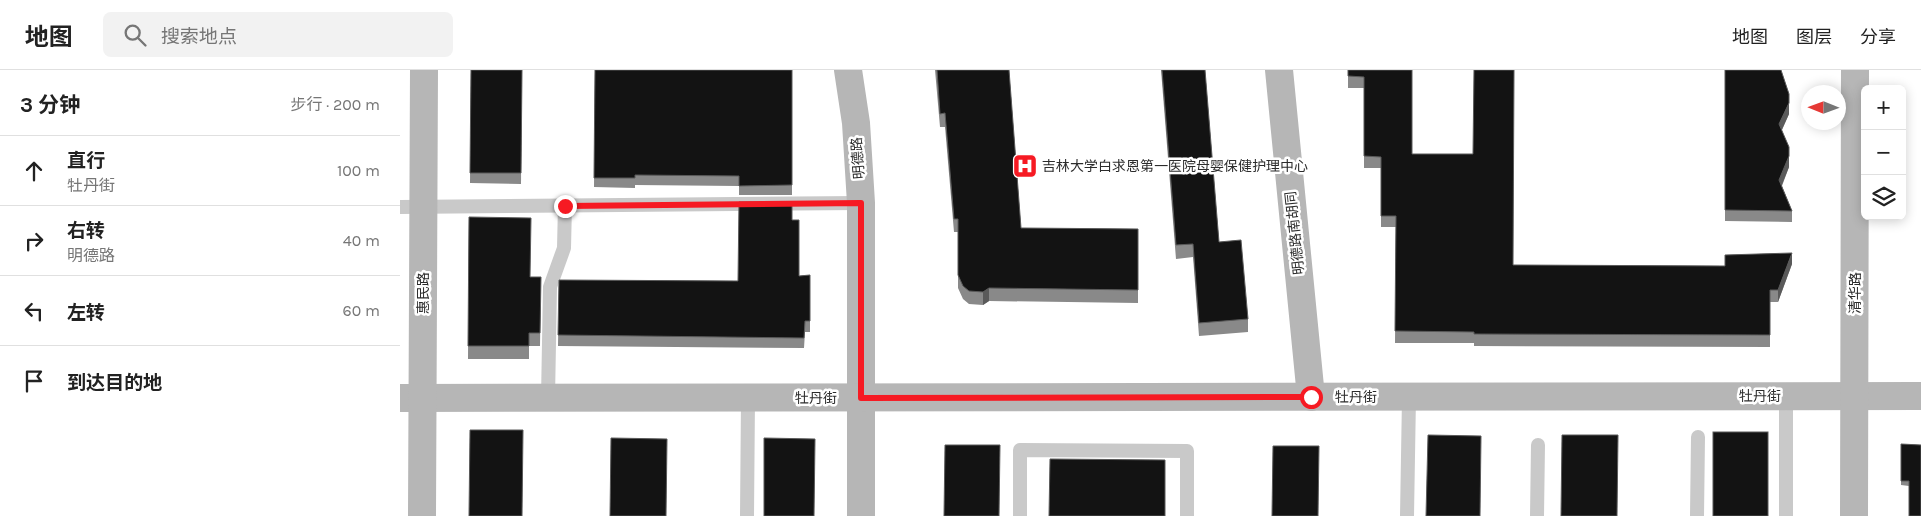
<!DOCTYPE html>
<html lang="zh">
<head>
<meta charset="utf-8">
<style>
  body { margin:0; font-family:Karla,"Noto Sans SC",sans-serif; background:#f2f2f2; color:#222 }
  .controls { position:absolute; right:15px; top:15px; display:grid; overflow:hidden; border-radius:8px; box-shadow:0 2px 12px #0003 }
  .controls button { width:45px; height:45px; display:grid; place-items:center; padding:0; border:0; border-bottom:1px solid #e0e0e0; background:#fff; color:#222; font:25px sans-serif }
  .compass { position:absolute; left:1401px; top:15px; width:45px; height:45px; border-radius:50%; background:#fff; box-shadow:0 2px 12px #0003; rotate:271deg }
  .stop { position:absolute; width:15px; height:15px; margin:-11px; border:4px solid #f61a23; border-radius:50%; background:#fff }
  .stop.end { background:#f61a23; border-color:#fff; box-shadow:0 1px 5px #0008 }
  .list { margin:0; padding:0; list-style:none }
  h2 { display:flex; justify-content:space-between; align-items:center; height:65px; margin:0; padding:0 20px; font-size:21px }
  h2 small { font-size:16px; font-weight:400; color:#767676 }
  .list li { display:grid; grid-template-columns:32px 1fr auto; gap:15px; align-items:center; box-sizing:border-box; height:70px; padding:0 20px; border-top:1px solid #e0e0e0 }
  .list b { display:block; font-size:19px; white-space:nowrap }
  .list p { margin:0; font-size:16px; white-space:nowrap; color:#767676 }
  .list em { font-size:16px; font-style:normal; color:#767676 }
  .icon { flex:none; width:28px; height:28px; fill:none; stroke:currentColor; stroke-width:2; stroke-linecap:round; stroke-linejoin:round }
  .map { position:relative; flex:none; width:1521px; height:446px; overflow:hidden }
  header { display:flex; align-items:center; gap:30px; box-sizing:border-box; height:70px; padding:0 25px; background:#fff; border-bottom:1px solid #e0e0e0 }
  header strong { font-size:24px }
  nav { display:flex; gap:28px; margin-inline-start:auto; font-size:18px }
  .search { width:350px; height:45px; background:#f2f2f2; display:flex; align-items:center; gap:12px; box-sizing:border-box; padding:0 18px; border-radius:8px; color:#767676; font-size:19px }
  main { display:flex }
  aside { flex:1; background:#fff }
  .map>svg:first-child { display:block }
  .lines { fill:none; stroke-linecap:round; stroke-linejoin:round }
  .lane { stroke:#c9c9c9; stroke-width:14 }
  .secondary { stroke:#b6b6b6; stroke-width:28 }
  .wall { fill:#898989 }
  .shaded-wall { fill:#5a5a5a }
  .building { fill:#131313; stroke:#5a5a5a }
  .route { stroke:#f61a23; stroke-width:6 }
  .labels { text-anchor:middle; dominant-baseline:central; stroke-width:5; stroke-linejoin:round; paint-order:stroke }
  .street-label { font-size:14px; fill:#2c2c2c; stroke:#fff }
  .poi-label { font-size:14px; fill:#2c2c2c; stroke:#fff; text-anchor:start }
</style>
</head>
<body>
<header>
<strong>地图</strong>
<div class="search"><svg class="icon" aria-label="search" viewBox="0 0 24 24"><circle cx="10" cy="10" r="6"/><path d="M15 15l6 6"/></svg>搜索地点</div>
<nav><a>地图</a><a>图层</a><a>分享</a></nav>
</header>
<main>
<aside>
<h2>3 分钟<small>步行 · 200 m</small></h2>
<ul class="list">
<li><svg class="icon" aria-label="ahead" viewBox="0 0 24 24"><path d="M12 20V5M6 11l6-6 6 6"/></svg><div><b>直行</b><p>牡丹街</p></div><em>100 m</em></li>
<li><svg class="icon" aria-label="right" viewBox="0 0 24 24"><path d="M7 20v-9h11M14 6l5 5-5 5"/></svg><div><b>右转</b><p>明德路</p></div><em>40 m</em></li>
<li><svg class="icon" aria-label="left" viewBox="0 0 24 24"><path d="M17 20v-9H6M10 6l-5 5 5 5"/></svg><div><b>左转</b></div><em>60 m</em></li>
<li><svg class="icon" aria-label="arrive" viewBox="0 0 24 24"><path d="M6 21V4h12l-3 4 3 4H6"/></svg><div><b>到达目的地</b></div></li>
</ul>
</aside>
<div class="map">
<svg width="1521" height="446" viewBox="0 0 1521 446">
  <rect width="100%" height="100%" fill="#fff"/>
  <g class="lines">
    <g class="lane">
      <path d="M 0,137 L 461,133"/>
      <path d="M 148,328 L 150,217 L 164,178 L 165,135"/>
      <path d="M 347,446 L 348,328"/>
      <path d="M 620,446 L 620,380 L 787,381 L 787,446"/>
      <path d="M 1007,446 L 1009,327"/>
      <path d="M 1137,446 L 1138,375"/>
      <path d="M 1297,446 L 1298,367"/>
      <path d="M 1386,446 L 1386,326"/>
    </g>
    <g class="secondary">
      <path d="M 448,0 L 456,53 L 461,133 L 461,446"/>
      <path d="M 879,0 L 911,327"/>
      <path d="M 0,328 L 1521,326"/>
      <path d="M 22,446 L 24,0"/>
      <path d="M 1454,446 L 1455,0"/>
    </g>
  </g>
  <g class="wall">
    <path d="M 71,0 L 122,0 L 121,114 L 70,113 Z"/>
    <path d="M 195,0 L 392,0 L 392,125 L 339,125 L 339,116 L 235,115 L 235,118 L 194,117 Z"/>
    <path d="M 535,0 L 609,0 L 621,158 L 738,159 L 738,233 L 589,231 L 583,235 L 569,234 L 563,229 L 558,218 L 558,162 L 554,162 L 545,57 L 540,57 Z"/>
    <path d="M 761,0 L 805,0 L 819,172 L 848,249 L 848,262 L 799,266 L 793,187 L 776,189 Z"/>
    <path d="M 948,0 L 1012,0 L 1012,84 L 1113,195 L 1325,196 L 1392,194 L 1378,232 L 1370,232 L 1370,277 L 1074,276 L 1074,273 L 995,273 L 996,157 L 981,157 L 981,98 L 964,98 L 964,18 L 948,18 Z"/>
    <path d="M 1325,0 L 1389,44 L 1382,60 L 1389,97 L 1382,116 L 1392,141 L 1392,152 L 1325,151 Z"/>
    <path d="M 69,147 L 130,207 L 141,207 L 140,276 L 129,276 L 129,289 L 68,289 Z"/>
    <path d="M 392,150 L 399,206 L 410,205 L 410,262 L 405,262 L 404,278 L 158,276 L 159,210 L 338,211 Z"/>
    <path d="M 1501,374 L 1521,375 L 1509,416 L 1501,415 Z"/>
  </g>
  <g class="shaded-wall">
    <path d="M 1389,33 L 1389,44 L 1379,66 L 1379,54 Z"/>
    <path d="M 1389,77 L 1389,97 L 1379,122 L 1379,110 Z"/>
    <path d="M 1392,183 L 1392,194 L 1378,232 L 1378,220 Z"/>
    <path d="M 589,218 L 589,231 L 583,235 L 583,222 Z"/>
  </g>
  <g class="building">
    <path d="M 71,0 L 122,0 L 121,103 L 70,103 Z"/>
    <path d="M 195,0 L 392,0 L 392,115 L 339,116 L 339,106 L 235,105 L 235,108 L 194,108 Z"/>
    <path d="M 537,0 L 609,0 L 621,158 L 738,159 L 738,220 L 589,218 L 583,222 L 569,221 L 563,216 L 558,205 L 558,149 L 554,149 L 545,43 L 540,44 Z"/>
    <path d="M 762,0 L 805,0 L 819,172 L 841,170 L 848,249 L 799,253 L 793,174 L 776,175 Z"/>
    <path d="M 948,0 L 1012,0 L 1012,84 L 1073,84 L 1074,0 L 1114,0 L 1113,195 L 1325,196 L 1325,185 L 1392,183 L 1378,220 L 1370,220 L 1370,265 L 1074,264 L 1074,262 L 995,261 L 996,146 L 981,146 L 981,87 L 964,86 L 964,7 L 948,6 Z"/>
    <path d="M 1325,0 L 1381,0 L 1389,24 L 1389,33 L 1379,54 L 1389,77 L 1389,86 L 1379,110 L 1392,141 L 1325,140 Z"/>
    <path d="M 339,132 L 392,132 L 392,150 L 399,150 L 399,206 L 410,205 L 410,251 L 405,251 L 404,268 L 158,265 L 159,210 L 338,211 Z"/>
    <path d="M 69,147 L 131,148 L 130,207 L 141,207 L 140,263 L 129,263 L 129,276 L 68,276 Z"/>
    <path d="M 70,360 L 123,360 L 122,446 L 69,446 Z"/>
    <rect x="1313" y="362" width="55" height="84"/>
    <path d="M 1028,365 L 1081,366 L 1080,446 L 1026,446 Z"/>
    <path d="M 1162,365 L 1218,365 L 1217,446 L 1161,446 Z"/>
    <path d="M 211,368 L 267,369 L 266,446 L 210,446 Z"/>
    <path d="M 364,368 L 415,369 L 414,446 L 364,446 Z"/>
    <path d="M 1501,374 L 1521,375 L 1521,446 L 1509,446 L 1509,411 L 1501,411 Z"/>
    <path d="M 545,375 L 600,375 L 599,446 L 544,446 Z"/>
    <path d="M 873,376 L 919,376 L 918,446 L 872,446 Z"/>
    <path d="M 650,389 L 765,390 L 765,446 L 649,446 Z"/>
  </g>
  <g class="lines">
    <path class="route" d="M 165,136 L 461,133 L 461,328 L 911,327"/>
  </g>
  <defs>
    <symbol id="hospital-square" viewBox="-11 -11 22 22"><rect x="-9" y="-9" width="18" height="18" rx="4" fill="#f61a23" stroke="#fff"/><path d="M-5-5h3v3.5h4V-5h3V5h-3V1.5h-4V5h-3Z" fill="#fff"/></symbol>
  </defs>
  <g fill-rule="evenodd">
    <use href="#hospital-square" x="611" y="82" width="28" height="28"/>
  </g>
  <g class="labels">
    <g class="street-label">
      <text transform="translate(458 88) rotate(-94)">明德路</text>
      <text transform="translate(895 163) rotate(-96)">明德路南胡同</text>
      <text transform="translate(23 223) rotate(-90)">惠民路</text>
      <text transform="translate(1455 223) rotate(-90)">清华路</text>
      <text x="1360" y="326">牡丹街</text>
      <text x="956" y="327">牡丹街</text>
      <text x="416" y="328">牡丹街</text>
    </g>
    <g class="poi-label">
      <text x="642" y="96">吉林大学白求恩第一医院母婴保健护理中心</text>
    </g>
  </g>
</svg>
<div class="controls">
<button>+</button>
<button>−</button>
<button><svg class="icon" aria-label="layers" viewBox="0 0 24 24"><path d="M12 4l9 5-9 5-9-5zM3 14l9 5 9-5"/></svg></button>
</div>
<svg class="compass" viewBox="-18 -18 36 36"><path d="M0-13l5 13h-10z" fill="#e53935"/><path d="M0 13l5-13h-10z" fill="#767676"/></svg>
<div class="stop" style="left:911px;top:327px"></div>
<div class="stop end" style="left:165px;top:136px"></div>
</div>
</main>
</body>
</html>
